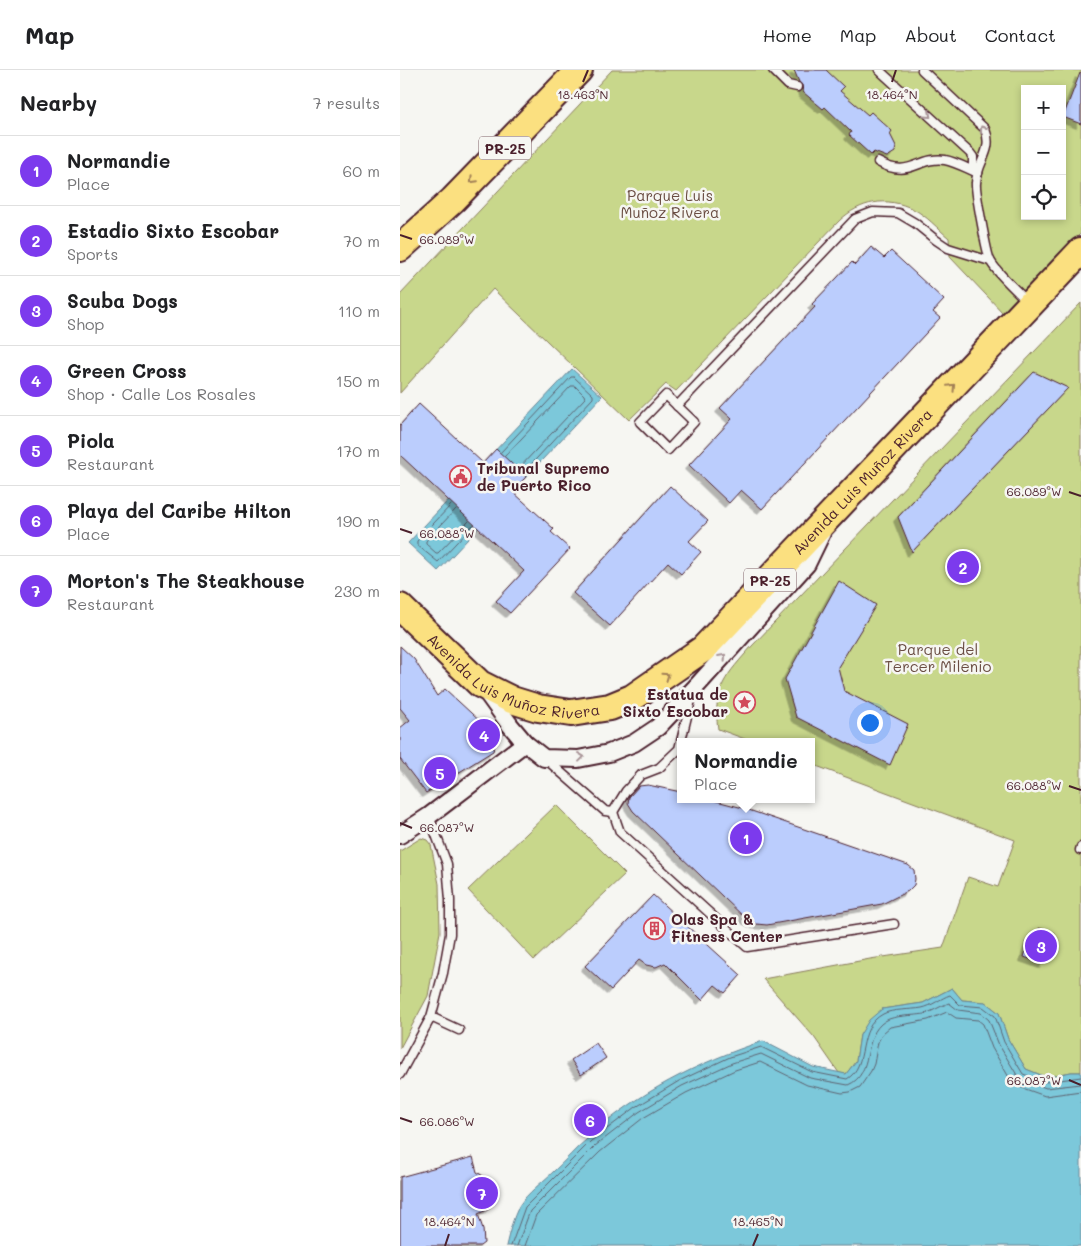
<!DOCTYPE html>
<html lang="en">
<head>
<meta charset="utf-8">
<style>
  body { margin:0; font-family:Mali,sans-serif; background:#f2f2f2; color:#202124 }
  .controls { position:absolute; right:15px; top:15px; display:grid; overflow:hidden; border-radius:0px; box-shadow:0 2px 8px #0003 }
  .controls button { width:45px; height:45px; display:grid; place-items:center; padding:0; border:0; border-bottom:1px solid #e0e0e0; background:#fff; color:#202124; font:25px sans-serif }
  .you { position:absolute; left:469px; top:652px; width:18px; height:18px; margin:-12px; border:4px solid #fff; border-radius:50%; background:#1a73e8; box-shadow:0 0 0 8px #1a73e833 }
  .badge { display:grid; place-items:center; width:32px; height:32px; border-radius:50%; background:#7c3aed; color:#fff; font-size:16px; font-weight:700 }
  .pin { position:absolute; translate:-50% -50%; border:2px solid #fff; box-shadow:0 1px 5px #0006 }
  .popup { position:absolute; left:277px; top:668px; width:138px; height:65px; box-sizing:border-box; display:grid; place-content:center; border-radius:0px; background:#fff; filter:drop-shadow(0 1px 4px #0005); font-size:16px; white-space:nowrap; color:#757577 }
  .popup b { font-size:19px; color:#202124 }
  .popup::after { content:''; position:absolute; left:50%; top:100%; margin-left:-10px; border:10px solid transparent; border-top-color:#fff }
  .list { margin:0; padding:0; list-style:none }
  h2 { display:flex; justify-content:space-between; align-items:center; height:65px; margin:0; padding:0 20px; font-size:21px }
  h2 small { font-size:16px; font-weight:400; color:#757577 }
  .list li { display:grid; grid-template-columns:32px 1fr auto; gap:15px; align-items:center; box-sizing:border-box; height:70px; padding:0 20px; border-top:1px solid #e0e0e0 }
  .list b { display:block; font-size:19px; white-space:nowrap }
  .list p { margin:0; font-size:16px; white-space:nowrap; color:#757577 }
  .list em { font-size:16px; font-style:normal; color:#757577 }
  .icon { flex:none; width:28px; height:28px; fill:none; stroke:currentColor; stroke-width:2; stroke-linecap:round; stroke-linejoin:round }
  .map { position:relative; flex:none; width:681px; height:1176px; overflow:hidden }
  header { display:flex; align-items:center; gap:30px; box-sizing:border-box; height:70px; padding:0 25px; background:#fff; border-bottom:1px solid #e0e0e0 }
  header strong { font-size:24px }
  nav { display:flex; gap:28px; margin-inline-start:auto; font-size:18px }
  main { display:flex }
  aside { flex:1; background:#fff }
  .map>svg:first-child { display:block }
  .green { fill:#c8d78b; stroke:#897b5b; fill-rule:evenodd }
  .water { fill:#7cc8da; stroke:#688494 }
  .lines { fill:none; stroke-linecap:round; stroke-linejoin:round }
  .shore { stroke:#5e6371; stroke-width:1 }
  .building { fill:#bbcdfd; stroke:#4a1f2b; filter:url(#shadow) }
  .lane-casing { stroke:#4a1f2b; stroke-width:11 }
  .street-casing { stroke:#4a1f2b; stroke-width:20 }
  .primary-casing { stroke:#4a1f2b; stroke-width:30 }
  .lane { stroke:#f6f6f2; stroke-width:8 }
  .street { stroke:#f6f6f2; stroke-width:16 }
  .primary { stroke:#fbe080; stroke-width:26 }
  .oneway { stroke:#a99598 }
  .oneway2 { stroke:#a28056 }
  .ticks { fill:none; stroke:#4a1f2b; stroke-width:2 }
  .labels { text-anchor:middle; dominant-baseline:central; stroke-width:5; stroke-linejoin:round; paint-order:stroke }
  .shield { fill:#f6f6f2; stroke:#7e6067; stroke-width:1 }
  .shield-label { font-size:14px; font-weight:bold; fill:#4a1f2b }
  .park-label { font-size:15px; fill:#6a4d43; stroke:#f6f6f2 }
  .poi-label { font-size:15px; font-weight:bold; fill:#4a1f2b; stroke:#f6f6f2; text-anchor:start }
  .street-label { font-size:15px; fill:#4a1f2b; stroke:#f6f6f2 }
  .ticks-label { font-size:12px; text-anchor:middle; fill:#4a1f2b; stroke:#f6f6f2; stroke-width:5; stroke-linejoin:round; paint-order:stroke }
</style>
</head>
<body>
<header>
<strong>Map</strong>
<nav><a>Home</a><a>Map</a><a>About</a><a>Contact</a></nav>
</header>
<main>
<aside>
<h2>Nearby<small>7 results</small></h2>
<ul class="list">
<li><span class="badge">1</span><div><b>Normandie</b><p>Place</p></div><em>60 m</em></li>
<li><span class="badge">2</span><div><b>Estadio Sixto Escobar</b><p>Sports</p></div><em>70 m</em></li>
<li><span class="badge">3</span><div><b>Scuba Dogs</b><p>Shop</p></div><em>110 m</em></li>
<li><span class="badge">4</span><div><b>Green Cross</b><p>Shop · Calle Los Rosales</p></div><em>150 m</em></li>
<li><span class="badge">5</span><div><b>Piola</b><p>Restaurant</p></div><em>170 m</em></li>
<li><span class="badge">6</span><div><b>Playa del Caribe Hilton</b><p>Place</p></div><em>190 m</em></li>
<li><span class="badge">7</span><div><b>Morton's The Steakhouse</b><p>Restaurant</p></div><em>230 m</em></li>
</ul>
</aside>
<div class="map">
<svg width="681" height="1176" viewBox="0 0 681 1176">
  <defs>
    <filter id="shadow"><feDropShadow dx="-4.5" dy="4.5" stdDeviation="0" flood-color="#0004"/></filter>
  </defs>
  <rect width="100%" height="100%" fill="#f6f6f2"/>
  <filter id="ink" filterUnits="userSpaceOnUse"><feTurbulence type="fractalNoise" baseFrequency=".02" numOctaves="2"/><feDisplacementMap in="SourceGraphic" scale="10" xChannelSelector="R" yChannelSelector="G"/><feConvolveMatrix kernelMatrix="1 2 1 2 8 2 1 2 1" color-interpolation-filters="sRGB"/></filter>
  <g filter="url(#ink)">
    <g class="green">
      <path d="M 212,0 L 681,0 L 681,163 L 604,244 L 550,187 L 549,168 C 538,159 526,145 513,139 C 487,126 460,131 439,151 L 276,321 L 266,314 L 229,350 L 93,219 L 0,323 L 0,225 ZM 625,19 L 662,19 L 662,146 L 625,146 Z"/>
      <path d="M 681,233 L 681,1002 L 671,1002 L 646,1007 L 626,999 L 608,969 L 599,943 L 585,932 L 562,930 L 552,918 L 523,933 L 482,939 L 460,965 L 456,991 L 446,1004 L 439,1003 L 414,967 L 363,909 L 470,889 L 543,878 L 568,807 L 598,817 L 615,770 L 411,694 L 411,672 L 353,672 L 318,659 C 312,618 327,605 352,576 Z"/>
      <path d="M 156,735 L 225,804 L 134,890 L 68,820 Z"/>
      <path d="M 21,768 L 27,770 L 31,775 L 39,814 L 40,862 L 28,926 L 0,978 L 0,781 Z"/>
    </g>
    <g class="water">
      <path d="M 172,299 L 202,326 L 38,501 L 8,473 Z"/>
      <path d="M 552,918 L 562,930 L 585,932 L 599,943 L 608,969 L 626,999 L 646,1007 L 671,1002 L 681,1002 L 681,1176 L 106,1176 C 109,1163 113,1148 119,1136 C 127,1123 143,1112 154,1101 C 165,1091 175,1079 187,1069 C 236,1023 299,992 363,971 L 413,997 L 446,1004 L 456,991 L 460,965 L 469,950 L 482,939 L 523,933 Z"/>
    </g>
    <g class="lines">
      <g class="shore">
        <path d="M 101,382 L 171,307 L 174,307 L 193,325 L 193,328 L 123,403"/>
        <path d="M 105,386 L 171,316 L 175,316 L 184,325 L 185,328 L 119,398"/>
        <path d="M 51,435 L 17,471 L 17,475 L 38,492 L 73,455"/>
        <path d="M 56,439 L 26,471 L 26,474 L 36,483 L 38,483 L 69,451"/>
        <path d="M 111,1176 L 125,1137 L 191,1071 L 236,1037 L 279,1011 L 330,987 L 361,977 L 412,1002 L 447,1009 C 470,995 455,959 483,944 C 492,939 511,940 522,938 C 532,936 541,928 550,925 L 560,935 L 583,937 L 595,946 L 604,972 L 623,1004 L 646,1012 L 681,1007"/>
        <path d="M 117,1176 L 130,1141 L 195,1076 L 239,1042 L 282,1016 L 332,993 L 361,984 L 410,1008 L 448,1015 C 475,1004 461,966 485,951 C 494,945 514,946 524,944 C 532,942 540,936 549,933 L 558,940 L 581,943 L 589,950 L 599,975 L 617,1005 L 621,1009 L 646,1018 L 681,1014"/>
        <path d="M 125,1176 L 136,1145 L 200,1082 L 243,1048 L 286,1023 L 335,1000 L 360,992 L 407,1015 L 442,1023 L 450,1022 L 460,1017 L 471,1001 L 474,994 L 478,972 L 483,963 L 490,957 L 528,950 L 547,942 L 556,948 L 578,950 L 583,954 L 592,978 L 610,1009 L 617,1016 L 645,1026 L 681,1021"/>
      </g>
    </g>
    <g class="building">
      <path d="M 394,0 L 426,0 L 444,17 L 440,21 L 468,45 L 471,42 L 492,61 L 490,64 L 496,76 L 495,82 L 487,87 L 474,82 L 471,85 L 449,65 L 451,62 L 425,37 L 423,39 L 403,22 L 402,15 L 399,12 Z"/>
      <path d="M 680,3 L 681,4 L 681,54 L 663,47 Z"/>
      <path d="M 471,177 L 484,188 L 491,181 L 544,230 L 533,242 L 540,248 L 362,439 L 341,420 L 329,433 L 289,395 L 332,349 L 320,338 L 415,237 L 412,234 L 437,208 L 452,192 L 455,195 Z"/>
      <path d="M 634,302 L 668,318 L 512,482 L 498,447 Z"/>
      <path d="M 19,334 L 83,393 L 96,379 L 126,407 L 112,421 L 154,459 L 151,462 L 170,479 L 110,543 L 96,531 L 124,501 L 0,385 L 0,355 Z"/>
      <path d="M 270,416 L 308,451 L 289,471 L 301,482 L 281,504 L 268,492 L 210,556 L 173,523 Z"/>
      <path d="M 439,511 L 476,535 L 438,597 L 444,621 L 508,654 L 490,695 L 396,647 L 385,609 Z"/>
      <path d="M 0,576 L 14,589 L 37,626 L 45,619 L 97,667 L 93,681 L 26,723 L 0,689 L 0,658 L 10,650 L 0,638 Z"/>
      <path d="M 248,715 L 281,722 L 281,729 L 309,729 L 343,738 L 508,795 L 514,800 L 515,809 L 514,815 L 508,821 L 482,834 L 367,855 L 356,854 L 346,849 L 233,741 L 228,733 L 229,727 L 239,716 Z"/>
      <path d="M 253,825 L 341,905 L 325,923 L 315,915 L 302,930 L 265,893 L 256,897 L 246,895 L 239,890 L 211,920 L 185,896 Z"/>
      <path d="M 639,858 L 655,863 L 644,894 L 624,887 L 630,867 L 636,869 Z"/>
      <path d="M 196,973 L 206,988 L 181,1005 L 171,990 Z"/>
      <path d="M 73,1087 L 77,1102 L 92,1112 L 97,1127 L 89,1139 L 78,1144 L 83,1159 L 84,1173 L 80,1176 L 0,1176 L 0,1107 Z"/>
    </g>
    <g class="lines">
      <defs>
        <g id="lane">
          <path d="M 373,0 L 388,15 L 397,17"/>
          <path d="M 479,0 L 570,83 L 573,87 L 573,95 L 578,103"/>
          <path d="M 522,0 L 585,59 C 594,81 577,91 576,113 C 575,119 587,187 591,192 C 598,204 617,221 627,231"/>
          <path d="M 478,92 C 510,110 518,86 545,90 C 556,92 568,99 578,103"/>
          <path d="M 266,325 L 294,352 L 268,380 L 240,352 Z"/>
          <path d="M 277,336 L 455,149 L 473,142 L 498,143 L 515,153 L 536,170 L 548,178 L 590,191"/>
          <path d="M 148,691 L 205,741 L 213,742"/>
          <path d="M 213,742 L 220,762 L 347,877 L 494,854"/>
          <path d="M 213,742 L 226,721 L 241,705 L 259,698 L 279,679 L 292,626"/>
          <path d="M 680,780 L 681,777"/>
          <path d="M 31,947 L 59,960"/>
          <path d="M 0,1004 L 31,947 L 43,903 L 50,864 L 50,830 L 47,794 L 29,746"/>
        </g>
        <g id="street">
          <path d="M 84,619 L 110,655 L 125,673 L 144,688 L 178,689 L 209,683 L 234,673 L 258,657 L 294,619 L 407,494 L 422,463"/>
          <path d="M 0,765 L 29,746 L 125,673"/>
        </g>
        <g id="primary">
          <path d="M 0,178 L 53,130 L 179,0"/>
          <path id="s1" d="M 0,537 L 80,614 L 112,630 L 138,638 L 171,643 L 210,637 L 232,628 L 303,579 L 681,181"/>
        </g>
      </defs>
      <use href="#lane" class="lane-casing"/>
      <use href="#street" class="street-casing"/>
      <use href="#primary" class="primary-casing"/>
      <use href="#lane" class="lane"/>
      <use href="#street" class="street"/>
      <use href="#primary" class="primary"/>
    </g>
    <defs><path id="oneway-chevron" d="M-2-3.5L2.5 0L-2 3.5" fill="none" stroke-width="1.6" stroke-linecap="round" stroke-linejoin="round" transform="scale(1.25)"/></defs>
    <g class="oneway">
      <use href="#oneway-chevron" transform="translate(528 45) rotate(42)"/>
      <use href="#oneway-chevron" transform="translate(583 59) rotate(-125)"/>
      <use href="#oneway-chevron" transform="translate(323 587) rotate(-48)"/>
      <use href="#oneway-chevron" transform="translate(181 687) rotate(-7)"/>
    </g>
    <g class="oneway2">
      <use href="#oneway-chevron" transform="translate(73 110) rotate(134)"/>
      <use href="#oneway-chevron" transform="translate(552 317) rotate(-47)"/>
      <use href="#oneway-chevron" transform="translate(266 606) rotate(-35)"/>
    </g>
  </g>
  <path class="ticks" d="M 183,12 L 188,0M 492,12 L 496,0M 0,165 L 12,169M 669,422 L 681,426M 0,459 L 12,463M 669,716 L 681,720M 0,753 L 12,758M 669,1010 L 681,1015M 0,1048 L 12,1052M 45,1176 L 49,1164M 353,1176 L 358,1164"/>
  <defs>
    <symbol id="civic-ring" viewBox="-11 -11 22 22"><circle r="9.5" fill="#f6f6f2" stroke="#d1495b" stroke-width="1.5"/><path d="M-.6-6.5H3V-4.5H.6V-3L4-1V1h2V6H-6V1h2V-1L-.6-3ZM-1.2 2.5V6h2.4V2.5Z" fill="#d1495b"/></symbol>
    <symbol id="sight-ring" viewBox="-11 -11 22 22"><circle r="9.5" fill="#f6f6f2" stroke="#d1495b" stroke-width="1.5"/><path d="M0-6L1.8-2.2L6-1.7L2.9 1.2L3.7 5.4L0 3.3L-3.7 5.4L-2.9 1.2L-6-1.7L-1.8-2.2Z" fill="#d1495b"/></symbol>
    <symbol id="building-ring" viewBox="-11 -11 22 22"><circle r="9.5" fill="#f6f6f2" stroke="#d1495b" stroke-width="1.5"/><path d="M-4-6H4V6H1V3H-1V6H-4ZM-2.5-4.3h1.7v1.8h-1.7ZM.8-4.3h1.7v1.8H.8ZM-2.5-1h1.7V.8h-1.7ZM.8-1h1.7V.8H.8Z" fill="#d1495b"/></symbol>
  </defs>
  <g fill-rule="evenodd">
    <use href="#civic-ring" x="48" y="394" width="25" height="25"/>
    <use href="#sight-ring" x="332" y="620" width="25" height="25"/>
    <use href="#building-ring" x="242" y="846" width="25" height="25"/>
  </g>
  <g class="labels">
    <g class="shield">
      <rect x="79" y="66.5" width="52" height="23" rx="4"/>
      <rect x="344" y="498.5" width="52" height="23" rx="4"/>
    </g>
    <g class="shield-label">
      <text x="105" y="78">PR-25</text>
      <text x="370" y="510">PR-25</text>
    </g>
    <g class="park-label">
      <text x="270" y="125">Parque Luis<tspan x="270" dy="17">Muñoz Rivera</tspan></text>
      <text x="538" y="579">Parque del<tspan x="538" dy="17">Tercer Milenio</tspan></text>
    </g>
    <g class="poi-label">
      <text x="77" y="398">Tribunal Supremo<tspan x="77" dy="17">de Puerto Rico</tspan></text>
      <text x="328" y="624" text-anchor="end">Estatua de<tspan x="328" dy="17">Sixto Escobar</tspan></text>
      <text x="271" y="849">Olas Spa &amp;<tspan x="271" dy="17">Fitness Center</tspan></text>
    </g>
    <g class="street-label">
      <text stroke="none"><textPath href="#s1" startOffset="588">Avenida Luis Muñoz Rivera</textPath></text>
      <text stroke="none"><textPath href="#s1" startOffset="139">Avenida Luis Muñoz Rivera</textPath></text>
    </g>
  </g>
  <g class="ticks-label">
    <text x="183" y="29">18.463°N</text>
    <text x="492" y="29">18.464°N</text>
    <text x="47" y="174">66.089°W</text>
    <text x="634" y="426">66.089°W</text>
    <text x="47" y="468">66.088°W</text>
    <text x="634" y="720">66.088°W</text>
    <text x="47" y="762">66.087°W</text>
    <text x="634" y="1015">66.087°W</text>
    <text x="47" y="1056">66.086°W</text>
    <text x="49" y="1156">18.464°N</text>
    <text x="358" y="1156">18.465°N</text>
  </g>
</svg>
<div class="controls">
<button>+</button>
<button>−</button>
<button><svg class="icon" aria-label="locate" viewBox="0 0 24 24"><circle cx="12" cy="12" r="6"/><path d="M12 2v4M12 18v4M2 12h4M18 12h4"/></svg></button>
</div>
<div class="you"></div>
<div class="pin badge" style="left:346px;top:768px">1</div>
<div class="popup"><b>Normandie</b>Place</div>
<div class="pin badge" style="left:563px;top:497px">2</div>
<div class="pin badge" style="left:641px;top:876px">3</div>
<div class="pin badge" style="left:84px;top:665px">4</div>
<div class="pin badge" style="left:40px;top:703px">5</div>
<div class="pin badge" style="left:190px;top:1050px">6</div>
<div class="pin badge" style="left:82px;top:1123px">7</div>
</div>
</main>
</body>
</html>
